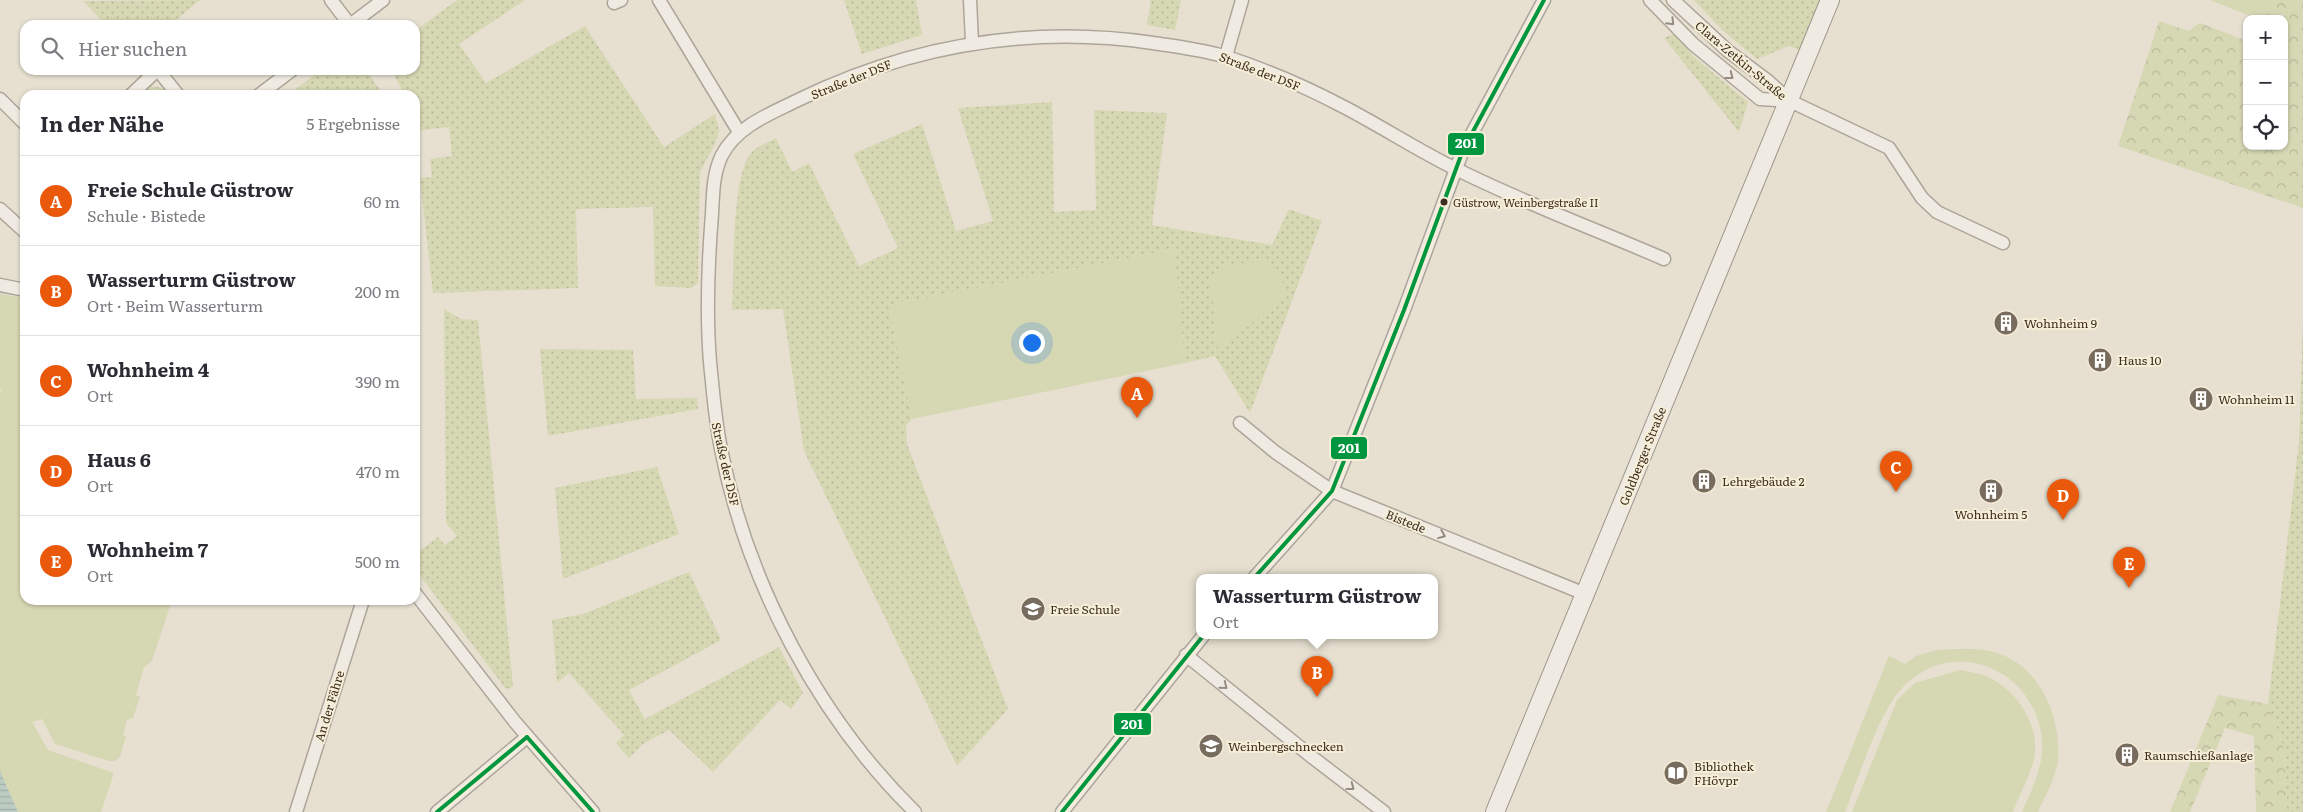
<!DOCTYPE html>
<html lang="de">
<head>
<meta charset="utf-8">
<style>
  body { margin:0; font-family:Literata,serif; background:#f2f2f3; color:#2b2b33 }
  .controls { position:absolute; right:15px; top:15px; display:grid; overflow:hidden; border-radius:10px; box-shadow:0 1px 4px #0004 }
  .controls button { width:45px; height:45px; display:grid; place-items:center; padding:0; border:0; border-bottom:1px solid #e1e1e2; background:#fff; color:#2b2b33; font:25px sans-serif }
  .you { position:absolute; left:1031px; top:342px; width:18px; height:18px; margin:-12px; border:4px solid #fff; border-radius:50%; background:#1a73e8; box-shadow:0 0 0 8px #1a73e833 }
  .badge { display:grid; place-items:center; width:32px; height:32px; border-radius:50%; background:#ea580c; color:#fff; font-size:16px; font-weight:700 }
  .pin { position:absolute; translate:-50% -41px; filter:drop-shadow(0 1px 2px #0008) }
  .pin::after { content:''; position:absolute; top:26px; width:18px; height:15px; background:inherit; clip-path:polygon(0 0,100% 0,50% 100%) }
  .popup { position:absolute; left:1196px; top:574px; width:242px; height:65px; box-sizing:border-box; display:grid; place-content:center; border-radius:10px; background:#fff; filter:drop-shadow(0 1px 4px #0005); font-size:16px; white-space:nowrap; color:#7c7c81 }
  .popup b { font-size:19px; color:#2b2b33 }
  .popup::after { content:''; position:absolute; left:50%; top:100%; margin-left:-10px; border:10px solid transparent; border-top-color:#fff }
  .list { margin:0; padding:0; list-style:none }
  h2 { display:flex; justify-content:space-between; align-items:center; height:65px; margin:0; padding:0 20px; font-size:21px }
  h2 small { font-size:16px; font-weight:400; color:#7c7c81 }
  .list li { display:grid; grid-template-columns:32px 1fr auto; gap:15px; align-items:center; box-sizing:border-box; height:90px; padding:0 20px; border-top:1px solid #e1e1e2 }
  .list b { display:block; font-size:19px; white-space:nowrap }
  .list p { margin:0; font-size:16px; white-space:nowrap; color:#7c7c81 }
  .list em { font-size:16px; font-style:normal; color:#7c7c81 }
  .icon { flex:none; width:28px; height:28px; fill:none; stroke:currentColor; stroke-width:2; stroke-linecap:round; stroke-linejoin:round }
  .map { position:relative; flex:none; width:2303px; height:812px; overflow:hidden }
  .search { position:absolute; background:#fff; box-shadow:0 1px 4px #0004; left:20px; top:20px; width:400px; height:55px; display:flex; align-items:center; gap:12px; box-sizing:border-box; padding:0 18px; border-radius:15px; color:#7c7c81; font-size:19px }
  .panel { position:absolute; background:#fff; box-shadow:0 1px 4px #0004; left:20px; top:90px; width:400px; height:515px; border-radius:15px }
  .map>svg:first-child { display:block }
  .grass { fill:url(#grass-dots) }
  .forest { fill:url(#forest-crowns) }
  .green { fill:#d6d7b3 }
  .water { fill:url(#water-rules) }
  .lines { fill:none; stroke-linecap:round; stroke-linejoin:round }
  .street-casing { stroke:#ada599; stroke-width:15 }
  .secondary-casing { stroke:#9c958a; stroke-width:20 }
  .street { stroke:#efebe3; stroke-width:12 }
  .secondary { stroke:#efebe3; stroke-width:18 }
  .bus-1-casing { stroke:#f7eed8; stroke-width:8 }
  .bus-1 { stroke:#009640; stroke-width:4 }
  .oneway { stroke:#968c82 }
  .bus-dot { fill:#3d2e20; stroke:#f7eed8; stroke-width:2 }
  .labels { text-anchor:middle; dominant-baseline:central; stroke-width:4; stroke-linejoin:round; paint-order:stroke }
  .bus-label { font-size:11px; fill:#3d2e20; stroke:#f7eed8; text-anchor:start }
  .street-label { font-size:12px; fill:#3d2e20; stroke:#f7eed8 }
  .poi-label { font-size:12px; fill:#3d2e20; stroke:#f7eed8; text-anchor:start }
  .line-badge { stroke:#f7eed8; stroke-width:2 }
  .badge-label { font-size:14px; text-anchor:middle; font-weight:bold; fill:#fff }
</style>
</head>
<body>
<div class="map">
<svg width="2303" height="812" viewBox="0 0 2303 812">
  <defs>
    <pattern id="grass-dots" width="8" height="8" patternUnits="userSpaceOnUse" patternTransform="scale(1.25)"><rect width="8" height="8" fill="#d6d7b3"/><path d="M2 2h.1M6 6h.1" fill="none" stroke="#b9b99a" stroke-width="1.8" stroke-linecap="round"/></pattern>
    <pattern id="forest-crowns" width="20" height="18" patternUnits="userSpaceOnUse" patternTransform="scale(1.25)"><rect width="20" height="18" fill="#d6d7b3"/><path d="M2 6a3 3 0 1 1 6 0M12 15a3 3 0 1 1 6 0" fill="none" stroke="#b9b99a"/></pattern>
    <pattern id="water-rules" width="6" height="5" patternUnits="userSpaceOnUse" patternTransform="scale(1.25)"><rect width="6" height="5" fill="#bcccc2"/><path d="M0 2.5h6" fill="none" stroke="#a2b0a6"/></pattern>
  </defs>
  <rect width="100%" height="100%" fill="#e7e0d1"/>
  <g class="grass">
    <path d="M 200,0 L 170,25 L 106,25 L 83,1 Z"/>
    <path d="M 457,0 L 525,0 L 459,44 L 486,83 L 585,26 L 664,147 L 715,114 L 719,131 L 715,144 L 700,172 L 698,283 L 691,288 L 655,286 L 653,207 L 576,209 L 578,288 L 433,293 L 420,178 L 432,177 L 430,159 L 452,156 L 449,127 L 415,131 L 415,95 L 405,95 L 391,70 L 415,70 L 415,31 Z"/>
    <path d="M 844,0 L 916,0 L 922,35 L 862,54 Z"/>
    <path d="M 1151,0 L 1181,0 L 1175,30 L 1147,25 Z"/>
    <path d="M 1694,0 L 1820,0 L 1800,50 L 1789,46 L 1757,59 L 1722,30 Z"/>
    <path d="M 1676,33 L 1693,56 L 1748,102 L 1739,132 L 1664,38 Z"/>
    <path d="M 321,70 L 366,70 L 383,94 L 288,95 Z"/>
    <path d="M 150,86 L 163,88 L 169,95 L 141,95 Z"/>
    <path d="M 1052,102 L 1054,212 L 1096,210 L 1094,110 L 1167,113 L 1152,225 L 1272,245 L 1289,209 L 1322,221 L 1250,413 L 1215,356 L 1185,363 L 1174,249 L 889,305 L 912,419 L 906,426 L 907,444 L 1008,709 L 957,766 L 804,451 L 783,309 L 732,310 C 734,277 731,173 752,152 C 758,146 769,142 776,138 L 792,172 L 809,163 L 859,266 L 898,248 L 853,154 L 922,124 L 956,231 L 993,221 L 958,108 Z"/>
    <path d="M 444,309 L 461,319 L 478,320 L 513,687 L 506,689 L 415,569 L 415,554 L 438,537 L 445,545 L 457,536 L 446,523 Z"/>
    <path d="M 2303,321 L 2303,812 L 2287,812 L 2284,748 L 2268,704 L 2299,442 Z"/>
    <path d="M 540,349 L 633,350 L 636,399 L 697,398 L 698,409 L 548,436 Z"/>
    <path d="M 657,467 L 679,534 L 563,579 L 555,488 Z"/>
    <path d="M 689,572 L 721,640 L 629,690 L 645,719 L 779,647 L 803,693 L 791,709 L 780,700 L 713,772 L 669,730 L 643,744 L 629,758 L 616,743 L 624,735 L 569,673 L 557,683 L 552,620 L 583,614 Z"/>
  </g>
  <g class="forest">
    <path d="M 2280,0 L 2303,0 L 2303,208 L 2118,146 L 2159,21 L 2188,31 L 2200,23 L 2247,41 L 2247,146 L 2284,146 L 2284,19 L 2280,19 L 2285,14 L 2255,18 Z"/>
    <path d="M 2218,695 L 2268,704 L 2284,748 L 2287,812 L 2256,812 L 2254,736 L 2225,728 L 2190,812 L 2170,812 Z"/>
  </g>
  <g class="green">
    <path d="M 2210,0 L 2280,0 L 2255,18 Z"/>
    <path d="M 1174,249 L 1185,363 L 912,419 L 889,305 Z"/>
    <path d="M 1269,260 L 1288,291 L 1218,353 L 1210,278 L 1229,265 Z"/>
    <path d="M 0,294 L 25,298 L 25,600 L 172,600 L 152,661 L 144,667 L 136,695 L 140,697 L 133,718 L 127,720 L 123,735 L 126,736 L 120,757 L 115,761 L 109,761 L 55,744 L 42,719 L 32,722 L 48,750 L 114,773 L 101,812 L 18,812 L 0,771 L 0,393 L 2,390 L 0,389 Z"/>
    <path d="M 1937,650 C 1956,649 1976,647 1994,652 C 2039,664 2061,716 2058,758 C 2057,776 2045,796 2038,812 L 2022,812 C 2030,793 2041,772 2042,751 C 2045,674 1956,631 1902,688 C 1879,712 1858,779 1845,812 L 1826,812 L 1889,656 L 1905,664 L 1916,656 Z"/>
    <path d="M 1960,670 C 1968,672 1978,673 1986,676 C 2016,689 2038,722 2035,754 C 2034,767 2018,798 2013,812 L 1852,812 L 1897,700 L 1915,683 Z"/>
  </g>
  <path class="water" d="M 0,771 L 18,812 L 0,812 Z"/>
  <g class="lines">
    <defs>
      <g id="street">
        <path d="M 331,0 L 350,25"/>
        <path d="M 659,0 L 739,132"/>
        <path d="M 970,0 L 972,42"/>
        <path d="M 1650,0 L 1693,44 L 1760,99 L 1790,101"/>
        <path d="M 1673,0 L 1728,51 L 1768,81 L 1790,101 L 1889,148 L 1922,198 L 1937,212 L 2003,243"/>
        <path d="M 614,3 L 621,0"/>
        <path d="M 350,25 L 383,0"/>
        <path d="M 1226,56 L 1242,0"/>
        <path d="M 158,70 L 178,95"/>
        <path d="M 131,95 L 157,70"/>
        <path d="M 259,95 L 292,70"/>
        <path d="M 0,99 L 25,124"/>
        <path d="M 0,209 L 25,232"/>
        <path d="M 0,285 L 25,290"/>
        <path d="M 1240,423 L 1275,452 L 1332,491 L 1585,594"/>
        <path d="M 1254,578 L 1332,491 L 1404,310 L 1463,150 L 1544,0"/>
        <path d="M 415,593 L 515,722 L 593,812"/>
        <path d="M 1186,655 L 1312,757 L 1384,812"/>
        <path d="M 296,812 L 363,600"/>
        <path d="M 437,812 L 527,737"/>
        <path d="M 915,812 C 818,717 747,582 721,449 C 715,420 713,391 710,362 C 706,313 708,263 712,214 C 713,194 713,173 722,155 C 737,126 770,114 798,100 C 911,45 1029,25 1153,43 C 1179,47 1206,50 1230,58 C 1269,71 1306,87 1342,106 C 1381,126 1417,150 1456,169 C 1524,203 1595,229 1664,259"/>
        <path d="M 1062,812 L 1203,636"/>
      </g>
      <path id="secondary" d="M 1495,812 L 1830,0"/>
    </defs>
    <use href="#street" class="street-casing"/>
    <use href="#secondary" class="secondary-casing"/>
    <use href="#street" class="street"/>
    <use href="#secondary" class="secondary"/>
    <defs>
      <g id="bus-1">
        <path d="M 1254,578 L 1332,491 L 1404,310 L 1463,150 L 1544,0"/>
        <path d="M 527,737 L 593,812"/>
        <path d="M 437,812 L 527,737"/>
        <path d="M 1062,812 L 1203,636"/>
      </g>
    </defs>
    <use href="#bus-1" class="bus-1-casing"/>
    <use href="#bus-1" class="bus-1"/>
  </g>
  <defs><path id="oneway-chevron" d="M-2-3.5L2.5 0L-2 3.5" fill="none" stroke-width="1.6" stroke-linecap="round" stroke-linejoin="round" transform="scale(1.25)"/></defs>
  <g class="oneway">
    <use href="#oneway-chevron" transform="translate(1671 22) rotate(46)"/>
    <use href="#oneway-chevron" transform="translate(1730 76) rotate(38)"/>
    <use href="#oneway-chevron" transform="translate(1442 535) rotate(22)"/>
    <use href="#oneway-chevron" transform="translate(1224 686) rotate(39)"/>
    <use href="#oneway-chevron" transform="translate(1351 787) rotate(37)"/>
  </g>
  <defs>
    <symbol id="building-disc" viewBox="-11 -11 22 22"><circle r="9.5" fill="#786c5e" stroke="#f7eed8"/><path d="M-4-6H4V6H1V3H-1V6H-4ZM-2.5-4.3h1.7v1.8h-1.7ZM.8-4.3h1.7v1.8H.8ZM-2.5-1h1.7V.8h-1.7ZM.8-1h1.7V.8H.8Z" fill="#fff"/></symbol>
    <symbol id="school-disc" viewBox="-11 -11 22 22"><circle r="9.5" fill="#786c5e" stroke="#f7eed8"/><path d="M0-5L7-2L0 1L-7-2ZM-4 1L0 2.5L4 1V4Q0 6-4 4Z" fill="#fff"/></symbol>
    <symbol id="library-disc" viewBox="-11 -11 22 22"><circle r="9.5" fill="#786c5e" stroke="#f7eed8"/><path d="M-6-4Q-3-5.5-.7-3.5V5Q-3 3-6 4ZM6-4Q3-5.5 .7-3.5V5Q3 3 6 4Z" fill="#fff"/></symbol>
  </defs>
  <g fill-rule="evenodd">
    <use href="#building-disc" x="1992" y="309" width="28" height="28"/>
    <use href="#building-disc" x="2086" y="346" width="28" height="28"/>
    <use href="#building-disc" x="2187" y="385" width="28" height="28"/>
    <use href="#building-disc" x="1690" y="467" width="28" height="28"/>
    <use href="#building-disc" x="1977" y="477" width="28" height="28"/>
    <use href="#school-disc" x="1019" y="595" width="28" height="28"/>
    <use href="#school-disc" x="1197" y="732" width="28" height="28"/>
    <use href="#building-disc" x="2113" y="741" width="28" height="28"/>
    <use href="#library-disc" x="1662" y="759" width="28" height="28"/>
  </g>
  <circle class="bus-dot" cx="1444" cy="202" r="4.5"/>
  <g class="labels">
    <g class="bus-label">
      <text x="1453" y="202">Güstrow, Weinbergstraße II</text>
    </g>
    <g class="street-label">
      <text transform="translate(1741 60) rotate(40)">Clara-Zetkin-Straße</text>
      <text transform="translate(1260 71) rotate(21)">Straße der DSF</text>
      <text transform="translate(851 79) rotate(-22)">Straße der DSF</text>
      <text transform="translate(1642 456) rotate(-68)">Goldberger Straße</text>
      <text transform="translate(726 464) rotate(77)">Straße der DSF</text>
      <text transform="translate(1406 521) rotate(22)">Bistede</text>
      <text transform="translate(329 706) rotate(-73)">An der Fähre</text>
    </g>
    <g class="poi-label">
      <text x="2024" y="323">Wohnheim 9</text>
      <text x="2118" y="360">Haus 10</text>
      <text x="2218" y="399">Wohnheim 11</text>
      <text x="1722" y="481">Lehrgebäude 2</text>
      <text x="1991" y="514" text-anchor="middle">Wohnheim 5</text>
      <text x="1050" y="609">Freie Schule</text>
      <text x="1228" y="746">Weinbergschnecken</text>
      <text x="2144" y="755">Raumschießanlage</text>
      <text x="1694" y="766">Bibliothek<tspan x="1694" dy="14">FHövpr</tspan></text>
    </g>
  </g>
  <g class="line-badge">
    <rect x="1447" y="132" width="38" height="24" rx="5" fill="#009640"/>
    <rect x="1330" y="436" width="38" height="24" rx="5" fill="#009640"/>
    <rect x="1113" y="712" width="39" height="24" rx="5" fill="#009640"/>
  </g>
  <g class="badge-label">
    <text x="1466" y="148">201</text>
    <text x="1349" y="453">201</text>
    <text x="1132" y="729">201</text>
  </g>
</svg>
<div class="controls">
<button>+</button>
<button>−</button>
<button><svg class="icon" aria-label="locate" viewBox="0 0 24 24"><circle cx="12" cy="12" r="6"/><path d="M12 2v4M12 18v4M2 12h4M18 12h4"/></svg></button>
</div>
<div class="you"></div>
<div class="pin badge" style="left:1137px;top:418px">A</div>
<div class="pin badge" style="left:1317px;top:697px">B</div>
<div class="popup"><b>Wasserturm Güstrow</b>Ort</div>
<div class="pin badge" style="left:1896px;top:492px">C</div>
<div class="pin badge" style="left:2063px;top:520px">D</div>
<div class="pin badge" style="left:2129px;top:588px">E</div>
<div class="search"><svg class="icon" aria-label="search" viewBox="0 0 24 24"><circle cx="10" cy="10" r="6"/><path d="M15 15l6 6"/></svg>Hier suchen</div>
<section class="panel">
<h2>In der Nähe<small>5 Ergebnisse</small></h2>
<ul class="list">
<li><span class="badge">A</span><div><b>Freie Schule Güstrow</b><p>Schule · Bistede</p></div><em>60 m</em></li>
<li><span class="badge">B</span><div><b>Wasserturm Güstrow</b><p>Ort · Beim Wasserturm</p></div><em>200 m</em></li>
<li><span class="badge">C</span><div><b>Wohnheim 4</b><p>Ort</p></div><em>390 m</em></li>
<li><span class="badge">D</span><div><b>Haus 6</b><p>Ort</p></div><em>470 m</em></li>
<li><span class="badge">E</span><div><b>Wohnheim 7</b><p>Ort</p></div><em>500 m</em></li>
</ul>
</section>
</div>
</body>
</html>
